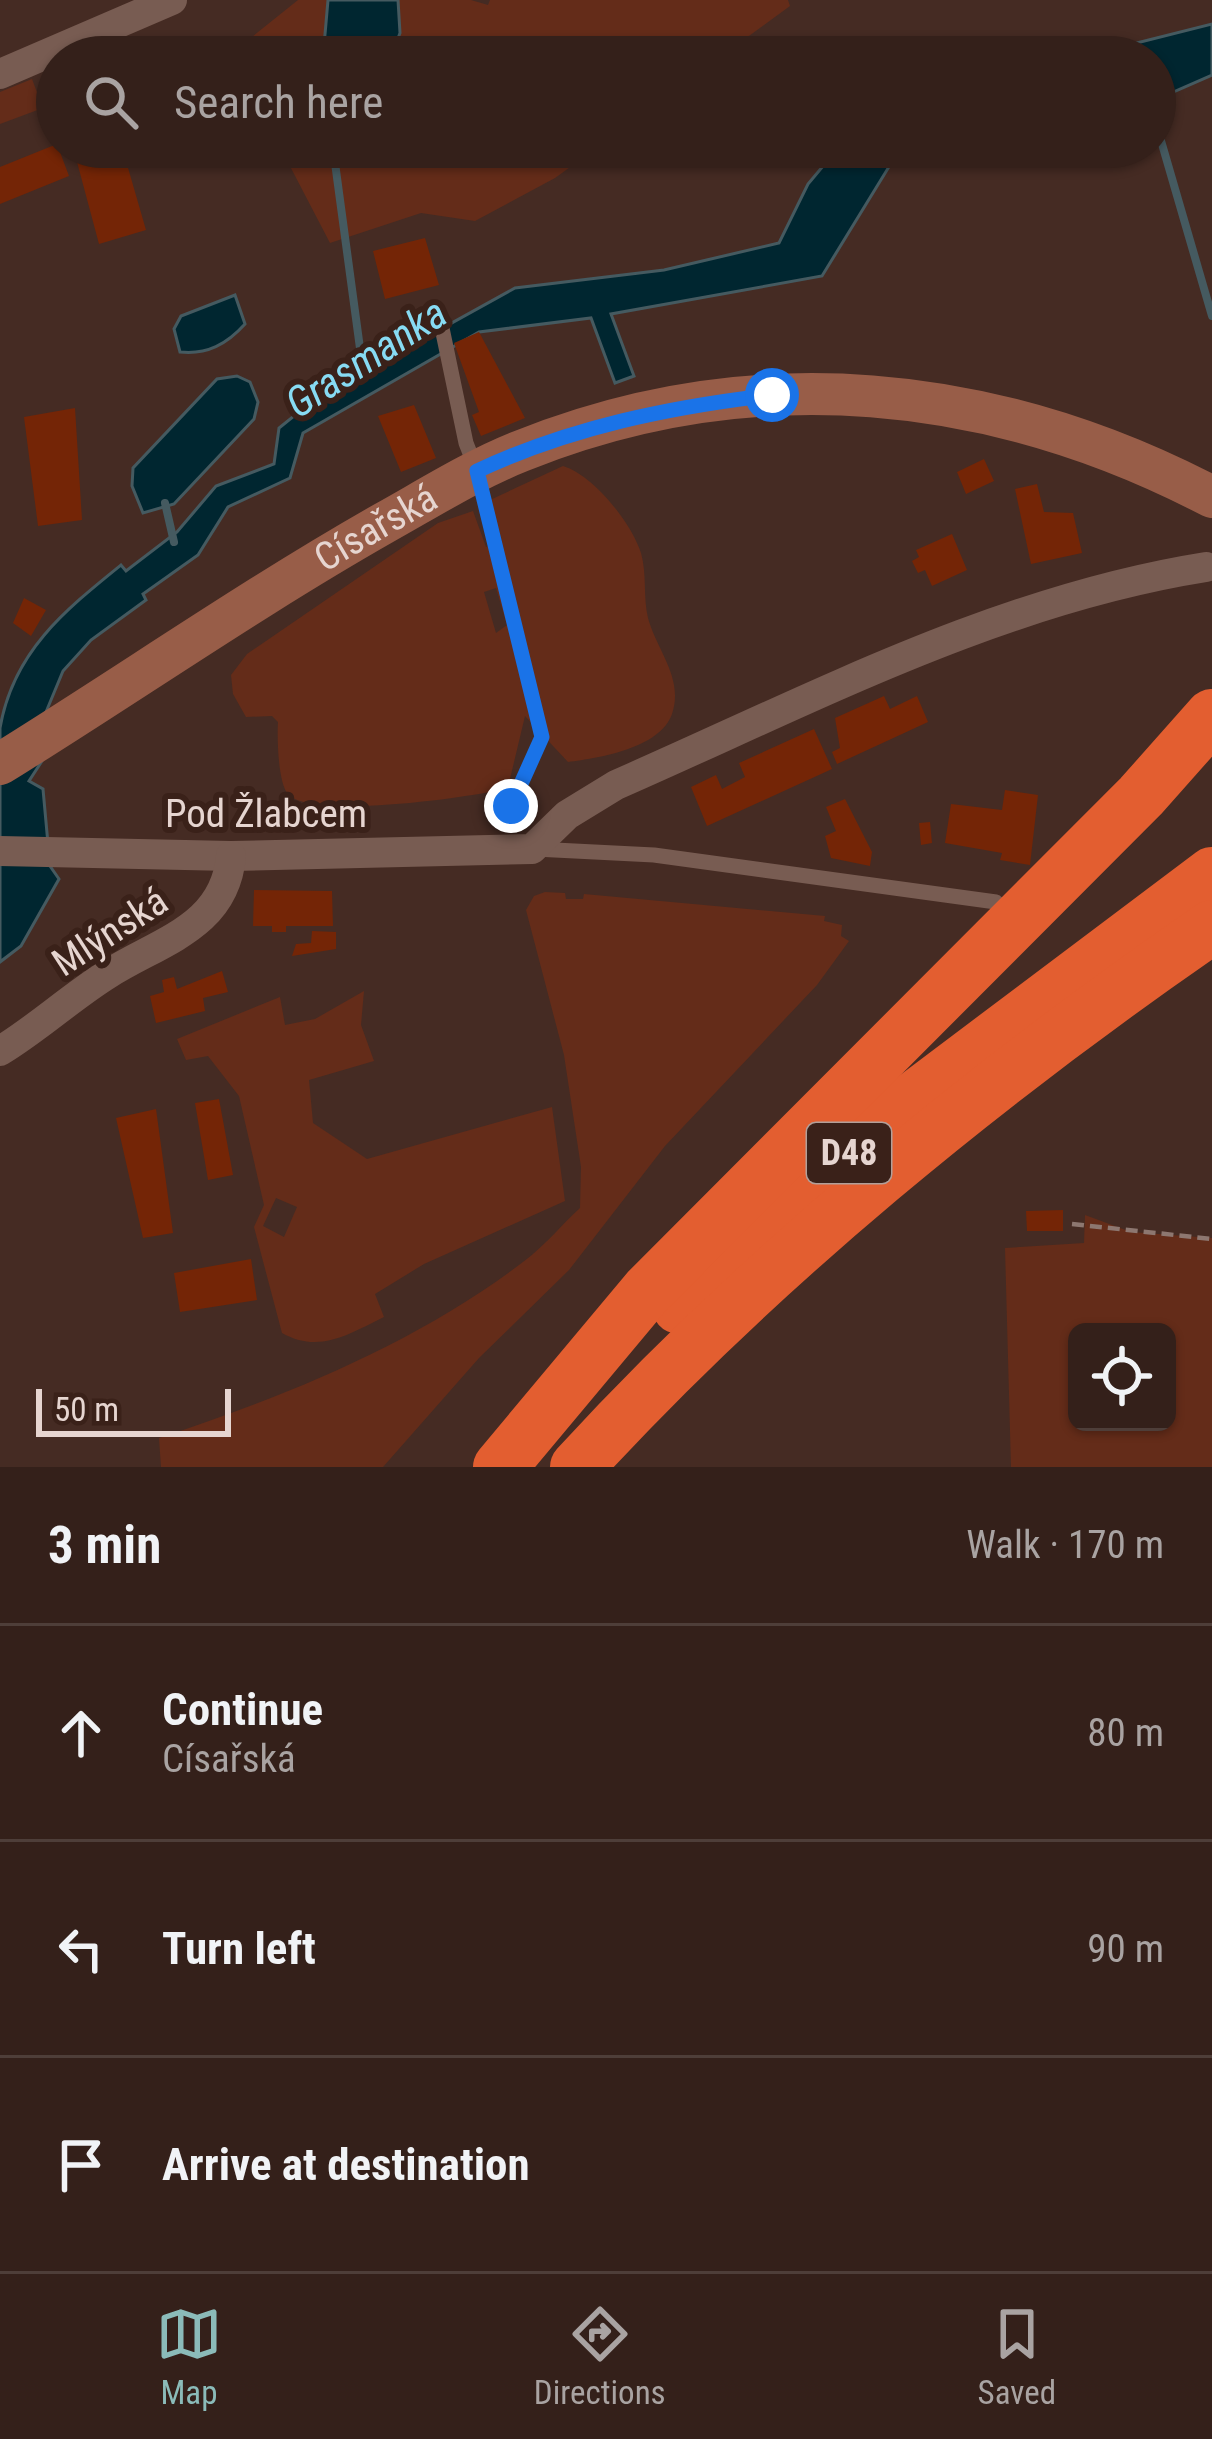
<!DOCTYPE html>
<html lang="en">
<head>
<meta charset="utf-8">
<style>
  body { margin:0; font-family:"Roboto Condensed",sans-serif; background:#3f2d27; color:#f1f3f6 }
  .controls { position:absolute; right:36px; bottom:36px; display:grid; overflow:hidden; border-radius:18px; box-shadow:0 3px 9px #0004 }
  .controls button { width:108px; height:108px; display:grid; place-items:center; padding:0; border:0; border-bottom:3px solid #4e3e39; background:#34201a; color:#f1f3f6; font:60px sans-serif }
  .scale { position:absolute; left:36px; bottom:30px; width:195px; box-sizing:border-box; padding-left:12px; border:6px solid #e6d5d0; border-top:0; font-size:33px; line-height:42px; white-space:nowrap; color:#e6d5d0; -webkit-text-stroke:9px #3a2119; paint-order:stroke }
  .stop { position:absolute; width:36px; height:36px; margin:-27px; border:9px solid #1a73e8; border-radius:50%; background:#fff }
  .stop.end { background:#1a73e8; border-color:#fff; box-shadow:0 3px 12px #0008 }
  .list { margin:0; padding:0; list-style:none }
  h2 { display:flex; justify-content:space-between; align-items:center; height:156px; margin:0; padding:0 48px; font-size:51px }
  h2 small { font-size:39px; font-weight:400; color:#a9a3a2 }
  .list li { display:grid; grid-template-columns:78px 1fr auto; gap:36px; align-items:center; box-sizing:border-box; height:216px; padding:0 48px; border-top:3px solid #4e3e39 }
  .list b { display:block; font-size:45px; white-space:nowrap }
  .list p { margin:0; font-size:39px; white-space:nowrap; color:#a9a3a2 }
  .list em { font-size:39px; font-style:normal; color:#a9a3a2 }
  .icon { flex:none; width:66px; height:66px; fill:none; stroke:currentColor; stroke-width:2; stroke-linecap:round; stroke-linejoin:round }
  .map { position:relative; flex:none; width:1212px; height:1467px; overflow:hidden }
  .search { position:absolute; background:#34201a; box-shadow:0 3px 9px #0004; left:36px; right:36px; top:36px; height:132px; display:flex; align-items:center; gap:30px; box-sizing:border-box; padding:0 42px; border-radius:66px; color:#a9a3a2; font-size:45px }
  .sheet { height:804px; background:#34201a }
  nav { display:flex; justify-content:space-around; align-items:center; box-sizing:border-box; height:168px; border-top:3px solid #4e3e39; background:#34201a; font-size:33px; color:#a9a3a2 }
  nav a { display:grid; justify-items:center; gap:6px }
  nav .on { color:#8bbbb9 }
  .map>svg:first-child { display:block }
  .green { fill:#642c19; fill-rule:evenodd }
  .water { fill:#002630; stroke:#455a60; stroke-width:3 }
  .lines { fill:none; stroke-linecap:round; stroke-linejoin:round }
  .stream { stroke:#455a60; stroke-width:8 }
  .building { fill:#742506 }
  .path { stroke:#8d7770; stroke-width:4.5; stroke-dasharray:12 6; stroke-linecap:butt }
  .lane { stroke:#785c52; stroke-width:15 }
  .street { stroke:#785c52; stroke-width:30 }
  .secondary { stroke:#985d48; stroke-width:42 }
  .highway { stroke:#e35e30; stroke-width:54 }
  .route { stroke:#1a73e8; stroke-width:15 }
  .labels { text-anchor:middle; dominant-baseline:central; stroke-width:12; stroke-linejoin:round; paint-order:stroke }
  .shield { fill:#3a2119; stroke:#b29f99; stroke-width:3 }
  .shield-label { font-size:36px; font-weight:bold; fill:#e6d5d0 }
  .street-label { font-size:39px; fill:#e6d5d0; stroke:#3a2119 }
  .water-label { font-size:42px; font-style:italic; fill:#87dbf3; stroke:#3a2119 }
</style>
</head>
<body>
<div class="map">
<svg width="1212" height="1467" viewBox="0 0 1212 1467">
  <rect width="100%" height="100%" fill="#452b23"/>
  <g class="green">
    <path d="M 298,0 L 471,0 L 488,5 L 490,0 L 788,0 L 790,6 L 720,57 L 227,57 Z"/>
    <path d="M 32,79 L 43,108 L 0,124 L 0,92 Z"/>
    <path d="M 280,147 L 598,147 L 555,178 L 475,221 L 421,213 L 330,243 Z"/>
    <path d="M 563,466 C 593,475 631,522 641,553 C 647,574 643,597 648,618 C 657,651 684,678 672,714 C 660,748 600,758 568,762 L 525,716 L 510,779 L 489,792 C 455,799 309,819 288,794 C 278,783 277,738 278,722 L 272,716 L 246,717 L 233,694 L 231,675 L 247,654 L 438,523 L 473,511 L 486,547 L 502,541 L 490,500 ZM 496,588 L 507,625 L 496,633 L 484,592 Z"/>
    <path d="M 545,892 L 565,893 L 566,899 L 583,899 L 584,894 L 825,916 L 824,921 L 842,925 L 841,936 L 849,941 L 817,985 L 665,1146 L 569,1270 L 479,1358 L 383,1467 L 161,1467 L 159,1438 C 286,1396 415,1344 523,1262 C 547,1244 563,1223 580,1208 L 581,1167 L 564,1055 L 526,910 L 534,896 Z"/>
    <path d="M 364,991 L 361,1025 L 374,1061 L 309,1080 L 313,1123 L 367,1159 L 552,1107 L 565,1201 L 424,1264 L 375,1294 L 384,1317 C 349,1334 319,1354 282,1333 L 254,1227 L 264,1205 L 239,1096 L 208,1056 L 186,1060 L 177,1039 L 280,997 L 285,1025 L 315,1019 ZM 276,1198 L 297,1207 L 284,1237 L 263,1226 Z"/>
    <path d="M 1085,1215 L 1131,1232 L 1212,1238 L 1212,1467 L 1011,1467 L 1005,1248 L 1084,1243 ZM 1077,1332 L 1167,1332 L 1167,1422 L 1077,1422 Z"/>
  </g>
  <g class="water">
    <path d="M 328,0 L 398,0 L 400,33 L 391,57 L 323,57 Z"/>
    <path d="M 1212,24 L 1212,75 L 1155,100 L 1155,57 L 1081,57 Z"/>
    <path d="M 839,147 L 922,147 L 898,152 L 822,276 L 611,314 L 634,376 L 615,383 L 591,318 L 479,332 L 303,433 L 290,478 L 228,507 L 198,555 L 143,594 L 146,600 L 91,640 L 63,671 L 46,712 L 42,761 L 29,781 L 43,789 L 50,866 L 59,879 L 21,946 L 0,962 L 0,728 C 13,652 64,611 121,565 L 126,571 L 177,532 L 216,486 L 274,464 L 279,428 L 341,378 L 363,372 L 515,288 L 664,270 L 779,243 L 808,184 Z"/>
    <path d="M 235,295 L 245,324 C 227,344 207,355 180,352 L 174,329 L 181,316 Z"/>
    <path d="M 237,376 L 250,382 L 258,402 L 254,419 L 174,504 L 143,513 L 132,486 L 133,468 L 217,379 Z"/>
  </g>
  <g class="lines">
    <g class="stream">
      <path d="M 1155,120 L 1212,316"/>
      <path d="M 333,148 L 364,378"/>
      <path d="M 165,503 L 174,542"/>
    </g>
  </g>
  <g class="building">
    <path d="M 57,144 L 69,176 L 0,204 L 0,167 Z"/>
    <path d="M 73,147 L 122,147 L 146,230 L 99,244 Z"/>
    <path d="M 425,238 L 439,285 L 385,299 L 373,251 Z"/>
    <path d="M 479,332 L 525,418 L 481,436 L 472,415 L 479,412 L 454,343 Z"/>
    <path d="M 414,405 L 436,458 L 401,472 L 378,416 Z"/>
    <path d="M 75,408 L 82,520 L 38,526 L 24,417 Z"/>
    <path d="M 984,459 L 994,481 L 966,494 L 957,472 Z"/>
    <path d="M 1037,484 L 1044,512 L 1073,513 L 1082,553 L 1031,564 L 1015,489 Z"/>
    <path d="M 952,534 L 967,570 L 932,586 L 925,570 L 918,573 L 912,561 L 919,557 L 916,550 Z"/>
    <path d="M 24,598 L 46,610 L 31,636 L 13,623 Z"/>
    <path d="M 884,696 L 890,709 L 917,696 L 928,722 L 837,764 L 832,752 L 840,748 L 835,718 Z"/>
    <path d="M 814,729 L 832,769 L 707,826 L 691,787 L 716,775 L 722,789 L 745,777 L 739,763 Z"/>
    <path d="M 1005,790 L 1038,795 L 1030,865 L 1000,860 L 1002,853 L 945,843 L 951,804 L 1002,810 Z"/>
    <path d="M 845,799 L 872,852 L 870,866 L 831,858 L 825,836 L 836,831 L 826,807 Z"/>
    <path d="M 930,822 L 932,843 L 921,845 L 919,823 Z"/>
    <path d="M 254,890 L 332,891 L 333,926 L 286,926 L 286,932 L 272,932 L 272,926 L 253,926 Z"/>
    <path d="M 312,931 L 336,932 L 336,949 L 292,956 L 296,944 L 311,943 Z"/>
    <path d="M 222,971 L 228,992 L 203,998 L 205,1011 L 156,1023 L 150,996 L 164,992 L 162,980 L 174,977 L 177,989 Z"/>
    <path d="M 219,1099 L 233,1175 L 208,1180 L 195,1103 Z"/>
    <path d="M 156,1109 L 173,1233 L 143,1238 L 116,1118 Z"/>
    <path d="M 1063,1210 L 1063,1231 L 1027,1231 L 1026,1211 Z"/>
    <path d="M 251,1259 L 257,1300 L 180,1312 L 174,1273 Z"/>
  </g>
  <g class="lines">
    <g class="path">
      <path d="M 483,506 L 542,737 L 505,821"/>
      <path d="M 1072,1224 L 1212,1239"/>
    </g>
    <g class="lane">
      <path d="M 442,328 L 466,443 L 477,471"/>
      <path d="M 535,849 L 654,855 L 996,902"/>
    </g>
    <g class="street">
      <path d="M 0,74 L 172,0"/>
      <path d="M 0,851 L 231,856 L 532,849 L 567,815 L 616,785 C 808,701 997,600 1206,567"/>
      <path d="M 0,1051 C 38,1028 71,997 108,974 C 160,941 225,927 231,856"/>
    </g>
    <path class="secondary" id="s1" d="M 0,764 C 129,684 252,598 384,523 C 429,498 473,470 521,451 C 753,358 994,383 1212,497"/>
    <g class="highway">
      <path d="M 679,1307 L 917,1096 L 1212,874"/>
      <path d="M 500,1467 L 648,1290 L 1141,796 L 1212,716"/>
      <path d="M 577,1467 C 761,1266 988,1081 1212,927"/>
    </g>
  </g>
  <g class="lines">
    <path class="route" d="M 511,806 L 542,737 L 477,471 C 571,427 670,407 772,395"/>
  </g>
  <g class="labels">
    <rect class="shield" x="807" y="1123" width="84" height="60" rx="9"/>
    <g class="shield-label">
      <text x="849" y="1153">D48</text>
    </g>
    <g class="street-label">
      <text stroke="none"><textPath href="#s1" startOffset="444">Císařská</textPath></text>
      <text x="266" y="814">Pod Žlabcem</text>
      <text transform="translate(110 932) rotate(-33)">Mlýnská</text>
    </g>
    <g class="water-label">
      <text transform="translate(366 358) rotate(-33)">Grasmanka</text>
    </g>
  </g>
</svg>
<div class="controls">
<button><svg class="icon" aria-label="locate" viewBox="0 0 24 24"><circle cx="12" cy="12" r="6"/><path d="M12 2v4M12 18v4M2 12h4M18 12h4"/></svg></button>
</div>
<div class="scale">50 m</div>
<div class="stop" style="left:772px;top:395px"></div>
<div class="stop end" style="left:511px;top:806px"></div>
<div class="search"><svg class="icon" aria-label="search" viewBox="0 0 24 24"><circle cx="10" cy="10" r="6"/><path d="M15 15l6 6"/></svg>Search here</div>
</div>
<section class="sheet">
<h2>3 min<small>Walk · 170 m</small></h2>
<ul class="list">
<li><svg class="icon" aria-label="ahead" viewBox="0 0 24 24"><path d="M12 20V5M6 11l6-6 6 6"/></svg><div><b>Continue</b><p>Císařská</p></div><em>80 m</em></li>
<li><svg class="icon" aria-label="left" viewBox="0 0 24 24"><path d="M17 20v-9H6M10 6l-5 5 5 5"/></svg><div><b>Turn left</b></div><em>90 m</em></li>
<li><svg class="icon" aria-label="arrive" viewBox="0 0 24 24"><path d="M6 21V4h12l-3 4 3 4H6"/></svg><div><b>Arrive at destination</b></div></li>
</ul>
</section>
<nav>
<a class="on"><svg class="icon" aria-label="map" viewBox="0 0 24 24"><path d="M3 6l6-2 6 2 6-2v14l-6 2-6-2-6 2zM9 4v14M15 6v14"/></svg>Map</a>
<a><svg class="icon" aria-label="directions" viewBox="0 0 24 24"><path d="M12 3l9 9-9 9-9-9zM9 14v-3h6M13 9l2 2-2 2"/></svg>Directions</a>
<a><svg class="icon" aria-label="saved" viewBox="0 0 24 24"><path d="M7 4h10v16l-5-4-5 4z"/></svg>Saved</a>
</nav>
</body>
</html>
